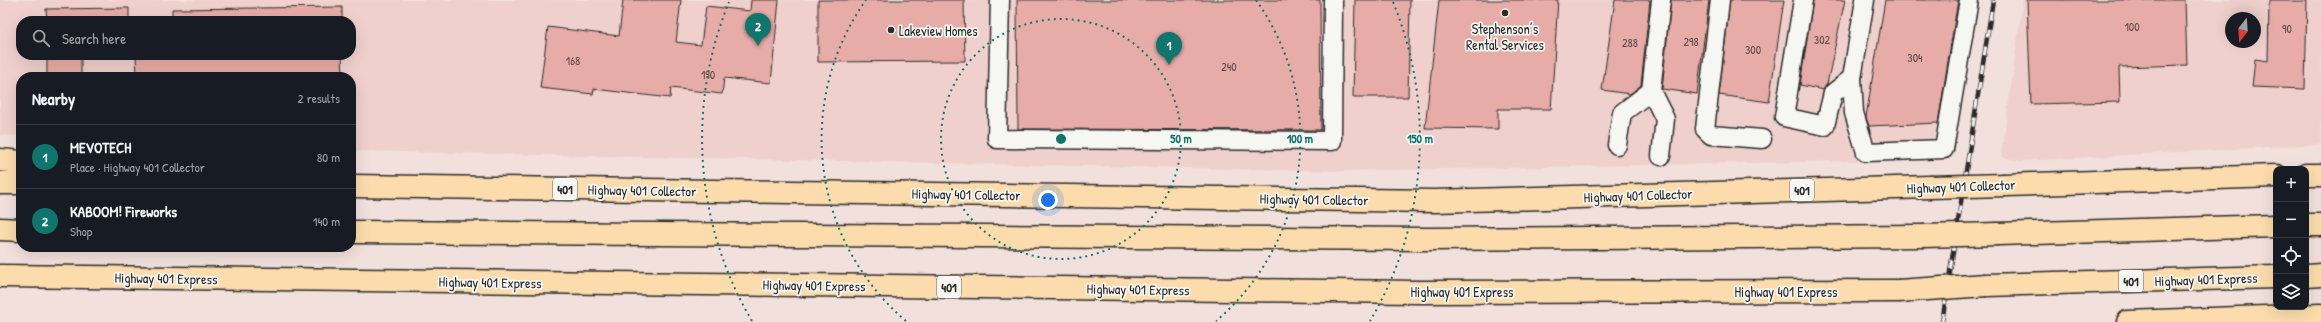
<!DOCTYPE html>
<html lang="en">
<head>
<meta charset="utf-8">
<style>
  body { margin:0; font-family:"Patrick Hand",sans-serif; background:#242831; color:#f1f3f6 }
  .controls { position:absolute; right:12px; bottom:12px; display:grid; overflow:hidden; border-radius:8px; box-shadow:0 4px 16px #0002 }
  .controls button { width:36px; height:36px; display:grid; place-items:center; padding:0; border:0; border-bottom:1px solid #363941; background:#171b24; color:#f1f3f6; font:20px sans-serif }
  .compass { position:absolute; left:2225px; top:12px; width:36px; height:36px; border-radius:50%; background:#171b24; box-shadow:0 4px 16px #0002; rotate:197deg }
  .you { position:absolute; left:1048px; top:200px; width:14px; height:14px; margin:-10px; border:3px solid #fff; border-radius:50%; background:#1a73e8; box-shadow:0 0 0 6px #1a73e833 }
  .badge { display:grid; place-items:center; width:26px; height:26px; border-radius:50%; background:#0f766e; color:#fff; font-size:13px; font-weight:700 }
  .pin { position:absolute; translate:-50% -33px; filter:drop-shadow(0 1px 2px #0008) }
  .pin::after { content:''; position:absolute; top:21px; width:14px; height:12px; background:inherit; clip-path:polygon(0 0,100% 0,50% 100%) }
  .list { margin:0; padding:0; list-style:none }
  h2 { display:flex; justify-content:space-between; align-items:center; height:52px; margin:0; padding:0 16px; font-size:17px }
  h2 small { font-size:13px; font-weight:400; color:#9ea1a6 }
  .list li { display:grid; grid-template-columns:26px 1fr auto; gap:12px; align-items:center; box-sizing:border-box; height:64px; padding:0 16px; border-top:1px solid #363941 }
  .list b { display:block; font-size:15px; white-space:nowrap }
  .list p { margin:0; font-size:13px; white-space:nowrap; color:#9ea1a6 }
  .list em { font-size:13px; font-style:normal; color:#9ea1a6 }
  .icon { flex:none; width:22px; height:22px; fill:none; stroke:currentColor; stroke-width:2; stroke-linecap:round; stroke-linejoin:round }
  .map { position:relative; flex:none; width:2321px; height:322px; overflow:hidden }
  .search { position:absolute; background:#171b24; box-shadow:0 4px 16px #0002; left:16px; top:16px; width:340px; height:44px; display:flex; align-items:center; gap:10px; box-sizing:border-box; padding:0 14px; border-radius:16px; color:#9ea1a6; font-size:15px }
  .panel { position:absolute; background:#171b24; box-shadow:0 4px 16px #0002; left:16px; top:72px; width:340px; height:180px; border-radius:16px }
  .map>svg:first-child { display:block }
  .built { fill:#efd0cc; fill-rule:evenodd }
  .building { fill:#e7aca7; stroke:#2b2b2b }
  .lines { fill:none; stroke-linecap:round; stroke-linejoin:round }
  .minor-casing { stroke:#2b2b2b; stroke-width:21 }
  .highway-casing { stroke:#2b2b2b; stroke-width:25 }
  .minor { stroke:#f6f6f2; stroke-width:18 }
  .highway { stroke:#fcdcac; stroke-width:22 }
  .rail-casing { stroke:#2b2b2b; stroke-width:4.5 }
  .rail { stroke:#f6f6f2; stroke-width:3; stroke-dasharray:9; stroke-linecap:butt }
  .highway-bridge-casing { stroke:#2b2b2b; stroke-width:25; stroke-linecap:butt }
  .highway-bridge { stroke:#fcdcac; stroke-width:22 }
  .ring { fill:none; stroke:#0f766e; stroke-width:2; stroke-dasharray:2 4 }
  .poi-dot { fill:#2b2b2b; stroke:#f6f6f2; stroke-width:1.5 }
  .labels { text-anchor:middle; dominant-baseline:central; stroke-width:3.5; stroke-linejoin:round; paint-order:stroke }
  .number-label { font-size:12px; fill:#5a4b4a }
  .shield { fill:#f6f6f2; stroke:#686867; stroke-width:1 }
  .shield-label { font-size:13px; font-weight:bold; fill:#2b2b2b }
  .poi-label { font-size:14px; fill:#2b2b2b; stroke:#f6f6f2 }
  .street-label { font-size:14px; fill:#2b2b2b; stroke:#f6f6f2 }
  .centre { fill:#0f766e; stroke:#f6f6f2; stroke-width:2 }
  .ring-label { font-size:12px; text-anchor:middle; font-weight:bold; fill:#0f766e; stroke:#f6f6f2; stroke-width:3.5; stroke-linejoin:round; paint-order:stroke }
</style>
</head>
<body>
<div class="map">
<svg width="2321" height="322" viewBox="0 0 2321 322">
  <rect width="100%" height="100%" fill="#f2e0dc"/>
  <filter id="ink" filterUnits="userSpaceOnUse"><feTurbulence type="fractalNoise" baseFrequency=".025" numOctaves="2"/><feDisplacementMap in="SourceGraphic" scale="8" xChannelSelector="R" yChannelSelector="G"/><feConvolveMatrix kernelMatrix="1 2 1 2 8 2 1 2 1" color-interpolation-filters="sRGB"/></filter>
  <g filter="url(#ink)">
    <g class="built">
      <path d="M 0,0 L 1973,0 L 1949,159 L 1337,171 L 351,151 L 351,77 L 21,77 L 21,136 L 0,135 ZM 21,21 L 351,21 L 351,55 L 21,55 Z"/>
      <path d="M 2023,0 L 2321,0 L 2321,144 L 2021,161 L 2001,157 ZM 2231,18 L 2255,18 L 2255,42 L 2231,42 Z"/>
    </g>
    <g class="building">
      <path d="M 623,0 L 681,0 L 676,42 L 701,45 L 706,6 L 750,11 L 751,0 L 779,0 L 771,83 L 724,78 L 722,94 L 671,88 L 670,98 L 594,89 L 593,94 L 540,88 L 548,27 L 619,36 Z"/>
      <path d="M 818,0 L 964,0 L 965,61 L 818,62 Z"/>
      <path d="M 1017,0 L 1320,0 L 1321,130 L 1018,129 Z"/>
      <path d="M 1355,0 L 1410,0 L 1408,97 L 1353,97 Z"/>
      <path d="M 1439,0 L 1558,0 L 1551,109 L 1498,109 L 1498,129 L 1425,128 Z"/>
      <path d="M 1615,0 L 1650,0 L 1641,85 L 1630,94 L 1602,90 Z"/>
      <path d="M 1671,0 L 1709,0 L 1697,94 L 1662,89 Z"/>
      <path d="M 1730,0 L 1784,0 L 1769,102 L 1719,95 Z"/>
      <path d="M 1813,0 L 1845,0 L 1827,84 L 1823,90 L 1800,85 Z"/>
      <path d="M 1885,0 L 1958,0 L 1938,123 L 1869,126 L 1866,117 Z"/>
      <path d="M 2027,0 L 2185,0 L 2187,65 L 2119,67 L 2120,102 L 2031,104 Z"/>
      <path d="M 2269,0 L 2307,0 L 2305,89 L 2252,87 L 2255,59 L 2268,61 Z"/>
      <path d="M 342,7 L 342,21 L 172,21 L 172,9 Z"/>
      <path d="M 129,8 L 129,21 L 47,21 L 46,9 Z"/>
      <rect x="47" y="55" width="34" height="22"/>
      <path d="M 136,55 L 342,55 L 343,77 L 137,77 Z"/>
    </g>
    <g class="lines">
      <defs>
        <g id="minor">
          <path d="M 1000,0 L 997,139 L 1332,141 L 1333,0"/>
          <path d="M 1720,0 L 1705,129 L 1711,135 L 1762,139"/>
          <path d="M 1803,0 L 1784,117 L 1825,126 L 1833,93 L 1852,78 L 1865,0"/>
          <path d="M 1852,78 L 1854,113 L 1866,152 L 1944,149 L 1969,0"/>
          <path d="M 1651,91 L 1665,119 L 1661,156"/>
          <path d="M 1617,145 L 1622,113 L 1651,91 L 1661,0"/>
        </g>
        <g id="highway">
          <path d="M 0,160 L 21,162"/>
          <path d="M 2306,175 L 2321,175"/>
          <path d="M 0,183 L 21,183"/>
          <path d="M 2005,185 L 2276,176"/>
          <path d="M 351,186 L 1435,201 L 1930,187"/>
          <path d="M 2306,225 L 2321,225"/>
          <path d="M 0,229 L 21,230"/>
          <path d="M 351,232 L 1427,239 L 1923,236"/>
          <path d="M 1998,234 L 2276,226"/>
          <path d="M 0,276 L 1418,292 L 1898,291"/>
          <path d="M 2306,276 L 2321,275"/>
          <path d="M 1986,285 L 2276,277"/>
          <path d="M 2128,322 L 2321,315"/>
        </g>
      </defs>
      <use href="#minor" class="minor-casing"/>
      <use href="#highway" class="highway-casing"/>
      <use href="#minor" class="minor"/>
      <use href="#highway" class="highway"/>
      <defs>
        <path id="rail" d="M 1942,322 L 1993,0"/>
      </defs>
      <use href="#rail" class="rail-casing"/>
      <use href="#rail" class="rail"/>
      <defs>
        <g id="highway-bridge">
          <path d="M 1930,187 L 2005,185"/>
          <path d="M 1923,236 L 1998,234"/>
          <path d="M 1898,291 L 1986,285"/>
        </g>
      </defs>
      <use href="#highway-bridge" class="highway-bridge-casing"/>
      <use href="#highway-bridge" class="highway-bridge"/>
    </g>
  </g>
  <g class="ring">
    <circle cx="1061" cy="139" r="120"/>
    <path d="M906 321A239 239 0 0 1 866 0M1256 0A239 239 0 0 1 1216 321"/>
    <path d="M752 321A359 359 0 0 1 729 2M1393 2A359 359 0 0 1 1370 321"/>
  </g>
  <g class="poi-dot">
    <circle cx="1505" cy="13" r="4"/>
    <circle cx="891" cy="30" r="4"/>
  </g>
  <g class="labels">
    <g class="number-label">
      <text x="2132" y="26">100</text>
      <text x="2287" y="28">90</text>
      <text x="1822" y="39">302</text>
      <text x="1691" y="41">298</text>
      <text x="1630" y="42">288</text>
      <text x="1753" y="49">300</text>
      <text x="1915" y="57">304</text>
      <text x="573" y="60">168</text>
      <text x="1229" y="66">240</text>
      <text x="708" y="74">190</text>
    </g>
    <g class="shield">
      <rect x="553" y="178" width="24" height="22" rx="3"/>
      <rect x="1790" y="179" width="24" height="22" rx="3"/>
      <rect x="2119" y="270" width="24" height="22" rx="3"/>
      <rect x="937" y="276" width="24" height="22" rx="3"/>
    </g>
    <g class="shield-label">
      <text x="565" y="189">401</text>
      <text x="1802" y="190">401</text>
      <text x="2131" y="281">401</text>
      <text x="949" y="287">401</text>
    </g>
    <g class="poi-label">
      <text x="1505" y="28">Stephenson’s<tspan x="1505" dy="16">Rental Services</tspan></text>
      <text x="899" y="30" text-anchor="start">Lakeview Homes</text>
    </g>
    <g class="street-label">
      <text transform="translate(1961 186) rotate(-2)">Highway 401 Collector</text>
      <text transform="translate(642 190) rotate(1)">Highway 401 Collector</text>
      <text transform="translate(966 194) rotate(1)">Highway 401 Collector</text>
      <text transform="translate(1638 195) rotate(-2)">Highway 401 Collector</text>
      <text transform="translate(1314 199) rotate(1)">Highway 401 Collector</text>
      <text transform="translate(166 278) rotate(1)">Highway 401 Express</text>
      <text transform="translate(2206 279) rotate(-2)">Highway 401 Express</text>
      <text transform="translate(490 282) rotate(1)">Highway 401 Express</text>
      <text transform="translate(814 285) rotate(1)">Highway 401 Express</text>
      <text transform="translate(1138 289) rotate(1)">Highway 401 Express</text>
      <text x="1462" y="291">Highway 401 Express</text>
      <text x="1786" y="291">Highway 401 Express</text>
    </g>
  </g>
  <circle cx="1061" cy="139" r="6" class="centre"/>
  <g class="ring-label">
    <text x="1181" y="143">50 m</text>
    <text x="1300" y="143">100 m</text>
    <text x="1420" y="143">150 m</text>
  </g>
</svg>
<div class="controls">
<button>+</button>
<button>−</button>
<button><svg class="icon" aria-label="locate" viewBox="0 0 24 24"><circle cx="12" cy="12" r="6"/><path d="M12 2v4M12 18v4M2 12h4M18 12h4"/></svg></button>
<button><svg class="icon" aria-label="layers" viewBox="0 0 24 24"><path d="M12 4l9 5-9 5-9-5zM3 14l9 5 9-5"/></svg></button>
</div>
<svg class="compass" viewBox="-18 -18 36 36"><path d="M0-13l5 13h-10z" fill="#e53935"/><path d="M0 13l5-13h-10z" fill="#9ea1a6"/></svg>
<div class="you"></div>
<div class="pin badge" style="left:1169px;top:65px">1</div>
<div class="pin badge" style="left:758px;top:46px">2</div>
<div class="search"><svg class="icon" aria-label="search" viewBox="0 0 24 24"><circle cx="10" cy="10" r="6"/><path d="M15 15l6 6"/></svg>Search here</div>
<section class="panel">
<h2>Nearby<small>2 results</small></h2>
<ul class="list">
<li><span class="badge">1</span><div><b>MEVOTECH</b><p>Place · Highway 401 Collector</p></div><em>80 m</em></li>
<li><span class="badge">2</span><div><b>KABOOM! Fireworks</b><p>Shop</p></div><em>140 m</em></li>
</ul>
</section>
</div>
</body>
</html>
